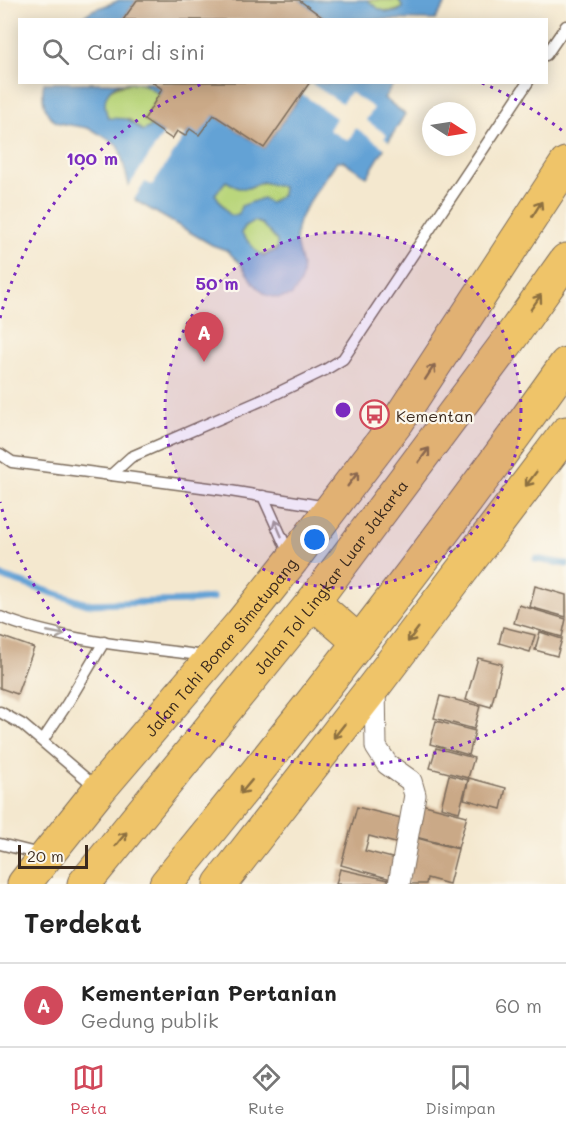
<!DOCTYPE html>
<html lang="id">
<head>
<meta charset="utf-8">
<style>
  body { margin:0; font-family:Mali,sans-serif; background:#f2f2f2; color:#222 }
  .compass { position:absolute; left:422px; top:102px; width:54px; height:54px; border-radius:50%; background:#fff; box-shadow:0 3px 15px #0003; rotate:102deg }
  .scale { position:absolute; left:18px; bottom:15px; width:70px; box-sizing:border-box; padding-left:6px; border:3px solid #3b2a1e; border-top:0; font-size:16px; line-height:21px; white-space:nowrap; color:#3b2a1e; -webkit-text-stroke:4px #fbf7ec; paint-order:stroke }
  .you { position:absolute; left:315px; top:540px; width:21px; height:21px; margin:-15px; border:4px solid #fff; border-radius:50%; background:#1a73e8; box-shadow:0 0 0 9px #1a73e833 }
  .badge { display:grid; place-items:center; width:39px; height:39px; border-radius:50%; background:#d1495b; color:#fff; font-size:20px; font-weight:700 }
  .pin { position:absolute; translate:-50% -50px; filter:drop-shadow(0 2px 3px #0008) }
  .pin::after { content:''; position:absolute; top:32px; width:21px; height:18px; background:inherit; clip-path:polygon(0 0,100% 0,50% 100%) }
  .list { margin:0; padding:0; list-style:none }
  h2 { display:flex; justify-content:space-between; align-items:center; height:78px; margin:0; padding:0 24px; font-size:26px }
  h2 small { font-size:20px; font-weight:400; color:#767676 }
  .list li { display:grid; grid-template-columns:39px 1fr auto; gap:18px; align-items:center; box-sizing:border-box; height:84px; padding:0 24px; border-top:2px solid #e0e0e0 }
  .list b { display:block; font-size:22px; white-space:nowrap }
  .list p { margin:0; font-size:20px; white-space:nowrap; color:#767676 }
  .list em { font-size:20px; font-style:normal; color:#767676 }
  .icon { flex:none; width:33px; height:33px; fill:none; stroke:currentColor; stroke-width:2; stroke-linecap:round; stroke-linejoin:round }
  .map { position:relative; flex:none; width:566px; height:884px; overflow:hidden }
  .search { position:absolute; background:#fff; box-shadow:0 3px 15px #0003; left:18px; right:18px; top:18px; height:66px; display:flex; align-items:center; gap:15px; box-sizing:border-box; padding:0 21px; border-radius:0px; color:#767676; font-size:22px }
  .sheet { height:162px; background:#fff }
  nav { display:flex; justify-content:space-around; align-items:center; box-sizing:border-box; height:84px; border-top:2px solid #e0e0e0; background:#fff; font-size:16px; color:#767676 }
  nav a { display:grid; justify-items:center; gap:3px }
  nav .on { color:#d1495b }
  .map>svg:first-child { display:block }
  .green { fill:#bad67c; stroke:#7a804d; stroke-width:1.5 }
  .water { fill:#63a2d5; stroke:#4f667a; stroke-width:1.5; fill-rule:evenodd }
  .pier { fill:#f4e8cf }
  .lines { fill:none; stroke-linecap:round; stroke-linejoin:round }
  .stream { stroke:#63a2d5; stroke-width:7 }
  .building { fill:#caa987 }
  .service-casing { stroke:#7c6c5c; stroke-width:13 }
  .minor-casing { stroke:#7c6c5c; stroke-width:23 }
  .trunk-casing { stroke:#7c6c5c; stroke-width:35 }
  .motorway-casing { stroke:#7c6c5c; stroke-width:35 }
  .service { stroke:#fff; stroke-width:10 }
  .minor { stroke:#fff; stroke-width:21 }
  .trunk { stroke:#efc469; stroke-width:33 }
  .motorway { stroke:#efc469; stroke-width:33 }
  .oneway { stroke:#8c6f40 }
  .oneway2 { stroke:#a79f9a }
  .ring { fill:none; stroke:#7b2cbf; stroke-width:3; stroke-dasharray:3 6 }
  .labels { text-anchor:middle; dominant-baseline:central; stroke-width:4.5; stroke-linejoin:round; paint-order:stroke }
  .poi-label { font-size:16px; fill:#3b2a1e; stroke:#fbf7ec; text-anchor:start }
  .street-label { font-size:16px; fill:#3b2a1e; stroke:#fbf7ec }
  .centre { fill:#7b2cbf; stroke:#fbf7ec; stroke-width:3 }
  .ring-label { font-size:18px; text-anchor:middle; font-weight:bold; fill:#7b2cbf; stroke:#fbf7ec; stroke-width:4.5; stroke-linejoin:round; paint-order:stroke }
</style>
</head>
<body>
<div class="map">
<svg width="566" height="884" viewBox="0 0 566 884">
  <rect width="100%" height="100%" fill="#fbf7ec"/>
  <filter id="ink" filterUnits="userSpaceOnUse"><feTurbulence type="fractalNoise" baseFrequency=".0167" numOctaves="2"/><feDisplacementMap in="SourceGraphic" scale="12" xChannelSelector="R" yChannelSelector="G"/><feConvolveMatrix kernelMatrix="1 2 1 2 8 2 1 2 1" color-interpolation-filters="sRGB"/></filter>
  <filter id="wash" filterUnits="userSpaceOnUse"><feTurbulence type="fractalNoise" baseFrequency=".008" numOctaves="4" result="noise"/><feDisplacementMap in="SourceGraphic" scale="24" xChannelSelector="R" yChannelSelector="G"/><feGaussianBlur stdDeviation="1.35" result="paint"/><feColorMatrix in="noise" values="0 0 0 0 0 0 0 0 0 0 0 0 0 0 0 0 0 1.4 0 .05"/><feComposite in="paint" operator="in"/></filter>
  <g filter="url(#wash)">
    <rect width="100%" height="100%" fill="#f4e8cf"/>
    <g class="green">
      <path d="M 367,0 L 399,0 L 403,8 C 390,15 376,11 367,0 Z"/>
      <path d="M 133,83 L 145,84 L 159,94 L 144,120 L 152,126 L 143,131 C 137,128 135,123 130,120 C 125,117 115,120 108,119 C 98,93 109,86 133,83 Z"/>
      <path d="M 226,181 L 248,188 C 263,182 267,181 283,187 L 282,195 L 270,203 L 232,216 L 227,212 L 215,194 Z"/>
      <path d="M 254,221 L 262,224 L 277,241 L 277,250 L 263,256 L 257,252 L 241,233 L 246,225 Z"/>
    </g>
    <g class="water">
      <path d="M 119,0 L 137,0 L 123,19 L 82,19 C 91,6 106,8 119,0 Z"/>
      <path d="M 299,0 L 367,0 L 379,9 L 387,12 L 396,12 L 403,8 L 399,0 L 448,0 L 435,20 L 326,19 Z"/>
      <path d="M 44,83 L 152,83 L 162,89 L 159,94 C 154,91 148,85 142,84 C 116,78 98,91 108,118 L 127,119 L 143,131 L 152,126 L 172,139 L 177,131 L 185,136 L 190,129 L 214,115 L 264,148 L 310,83 L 394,83 L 384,98 L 405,114 L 367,177 L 343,161 L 337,161 C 327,177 305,205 299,221 C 287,255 318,266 291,296 L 278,298 L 266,295 L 254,284 L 240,263 L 226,250 L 212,245 L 136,201 L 130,189 L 119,147 C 110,140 98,132 87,128 C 78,126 68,125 59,123 C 44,118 41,96 44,83 ZM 226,181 L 238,188 L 248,188 L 262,182 L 283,187 L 282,195 L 270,203 L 263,198 L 241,206 L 239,214 L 232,216 L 227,212 L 215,194 ZM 254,221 L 262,224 L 277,241 L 277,250 L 264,256 L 257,252 L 241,233 L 246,225 Z"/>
    </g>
    <g class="pier">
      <path d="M 310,83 L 342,103 L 350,92 L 374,108 L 366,120 L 387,135 L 384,138 L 391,143 L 387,150 L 356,128 L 348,141 L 329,130 L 336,118 L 302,94 Z"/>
      <path d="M 177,131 L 185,136 L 152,185 L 145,182 L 133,201 L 127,189 L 164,133 L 172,139 Z"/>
    </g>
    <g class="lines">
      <g class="stream">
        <path d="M 536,559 L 566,564"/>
        <path d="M 0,576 L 87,604 L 187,601 L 213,598"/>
      </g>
    </g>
    <g id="blocks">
      <g class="building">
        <path d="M 137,0 L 299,0 L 326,20 L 123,20 Z"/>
        <path d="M 152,82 L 310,82 L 264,148 L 214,115 L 199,135 L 190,129 L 185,136 L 177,131 L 172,139 L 144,120 L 162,89 Z"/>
        <path d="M 535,586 L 566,595 L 566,617 L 530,607 Z"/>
        <path d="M 519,605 L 566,619 L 562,637 L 514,623 Z"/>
        <path d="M 503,627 L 535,635 L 530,652 L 499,643 Z"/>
        <path d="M 540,632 L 562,639 L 557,656 L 535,650 Z"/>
        <path d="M 0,636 L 34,648 L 17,694 L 0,688 Z"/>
        <path d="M 478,658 L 502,664 L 491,707 L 466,700 Z"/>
        <path d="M 440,696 L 480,706 L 474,729 L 434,718 Z"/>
        <path d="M 436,721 L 475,731 L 469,755 L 430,744 Z"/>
        <path d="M 436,748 L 474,758 L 468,778 L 430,768 Z"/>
        <path d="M 449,775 L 468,780 L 459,812 L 441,807 Z"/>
        <path d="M 469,778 L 506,788 L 501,809 L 464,799 Z"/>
        <path d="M 421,804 L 467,816 L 458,848 L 412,836 Z"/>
        <path d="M 357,807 L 405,819 L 399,844 L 369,836 L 365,851 L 396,859 L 391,879 L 341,865 Z"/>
        <path d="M 413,837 L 458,849 L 449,884 L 427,878 L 426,884 L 407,884 Z"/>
        <path d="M 340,869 L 397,882 L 396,884 L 336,884 Z"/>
      </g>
    </g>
  </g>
  <g filter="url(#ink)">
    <use href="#blocks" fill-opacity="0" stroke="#7c6c5c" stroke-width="1.5"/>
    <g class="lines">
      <defs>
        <g id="service">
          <path d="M 546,55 L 566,26"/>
          <path d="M 0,454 L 12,462 L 111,475 L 131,457 L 267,398 L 325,370 L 343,359 L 528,82"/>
          <path d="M 111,475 L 224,490 L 327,507"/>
          <path d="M 263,496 L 290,556"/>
          <path d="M 0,617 C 59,641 141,647 206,656"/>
          <path d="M 0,712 L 23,725 L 97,788"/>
          <path d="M 43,740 L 67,704 L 104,642"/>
          <path d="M 0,844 L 40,854"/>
        </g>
        <path id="minor" d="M 375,685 L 376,747 L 387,764 L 411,781 L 415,795 L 399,884"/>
        <g id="trunk">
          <path id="s1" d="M 24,884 L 99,790 L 240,625 L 292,560 L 398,421 L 566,164"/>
          <path d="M 220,884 L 375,685 L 566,433"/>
        </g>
        <g id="motorway">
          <path d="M 313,602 L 359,642"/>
          <path id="s2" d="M 84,884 L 313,602 L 506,344 L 566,260"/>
          <path d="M 166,884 C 305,715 439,542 566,364"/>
        </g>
      </defs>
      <use href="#service" class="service-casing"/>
      <use href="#minor" class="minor-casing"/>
      <use href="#trunk" class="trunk-casing"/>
      <use href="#motorway" class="motorway-casing"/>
      <use href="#service" class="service"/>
      <use href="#minor" class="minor"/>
      <use href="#trunk" class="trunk"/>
      <use href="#motorway" class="motorway"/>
    </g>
    <defs><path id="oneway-shaft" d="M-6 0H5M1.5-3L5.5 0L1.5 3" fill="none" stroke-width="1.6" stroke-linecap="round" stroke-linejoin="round" transform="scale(1.5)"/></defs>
    <g class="oneway">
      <use href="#oneway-shaft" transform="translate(537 209) rotate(-58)"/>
      <use href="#oneway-shaft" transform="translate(536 302) rotate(-55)"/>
      <use href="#oneway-shaft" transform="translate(430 372) rotate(-57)"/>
      <use href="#oneway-shaft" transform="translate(424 455) rotate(-53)"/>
      <use href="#oneway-shaft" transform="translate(353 479) rotate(-53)"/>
      <use href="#oneway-shaft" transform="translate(531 479) rotate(127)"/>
      <use href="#oneway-shaft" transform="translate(413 635) rotate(127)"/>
      <use href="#oneway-shaft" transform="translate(339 731) rotate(128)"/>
      <use href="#oneway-shaft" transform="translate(246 787) rotate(130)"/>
      <use href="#oneway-shaft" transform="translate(121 839) rotate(-51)"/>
    </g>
    <g class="oneway2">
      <use href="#oneway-shaft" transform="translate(278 528) rotate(-113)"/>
      <use href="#oneway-shaft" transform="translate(56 633) rotate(11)"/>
    </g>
  </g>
  <circle cx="343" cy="410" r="178" fill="#7b2cbf" fill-opacity=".12"/>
  <g class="ring">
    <circle cx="343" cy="410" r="178"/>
    <path d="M564 688A355 355 0 0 1 0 502M0 318A355 355 0 0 1 204 83M482 83A355 355 0 0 1 564 132"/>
  </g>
  <defs>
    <symbol id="bus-ring" viewBox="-11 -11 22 22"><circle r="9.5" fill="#fbf7ec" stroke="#d1495b" stroke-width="1.5"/><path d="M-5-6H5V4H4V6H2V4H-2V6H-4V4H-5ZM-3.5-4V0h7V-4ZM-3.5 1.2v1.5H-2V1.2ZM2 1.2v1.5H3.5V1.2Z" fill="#d1495b"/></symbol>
  </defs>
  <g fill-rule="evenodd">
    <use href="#bus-ring" x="358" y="398" width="33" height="33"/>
  </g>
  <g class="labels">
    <g class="poi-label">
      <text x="396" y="415">Kementan</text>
    </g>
    <g class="street-label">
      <text stroke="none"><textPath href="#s2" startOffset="394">Jalan Tol Lingkar Luar Jakarta</textPath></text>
      <text stroke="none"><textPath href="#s1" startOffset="308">Jalan Tahi Bonar Simatupang</textPath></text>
    </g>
  </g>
  <circle cx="343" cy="410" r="9" class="centre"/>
  <g class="ring-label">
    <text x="92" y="165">100 m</text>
    <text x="217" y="290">50 m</text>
  </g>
</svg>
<svg class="compass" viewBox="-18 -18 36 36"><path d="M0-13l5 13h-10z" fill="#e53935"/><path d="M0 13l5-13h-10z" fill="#767676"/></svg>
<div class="scale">20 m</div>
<div class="you"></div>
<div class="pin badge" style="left:204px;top:362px">A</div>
<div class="search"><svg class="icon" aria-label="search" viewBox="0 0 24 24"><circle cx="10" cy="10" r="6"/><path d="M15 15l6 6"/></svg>Cari di sini</div>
</div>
<section class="sheet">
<h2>Terdekat<small></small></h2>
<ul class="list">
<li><span class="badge">A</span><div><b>Kementerian Pertanian</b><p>Gedung publik</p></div><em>60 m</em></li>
</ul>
</section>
<nav>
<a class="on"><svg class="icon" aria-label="map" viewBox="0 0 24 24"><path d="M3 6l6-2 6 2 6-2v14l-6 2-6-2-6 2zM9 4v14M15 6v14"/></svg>Peta</a>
<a><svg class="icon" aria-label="directions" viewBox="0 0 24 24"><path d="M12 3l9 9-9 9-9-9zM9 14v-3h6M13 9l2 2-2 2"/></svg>Rute</a>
<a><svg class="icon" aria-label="saved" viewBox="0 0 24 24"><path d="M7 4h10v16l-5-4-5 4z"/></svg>Disimpan</a>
</nav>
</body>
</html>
